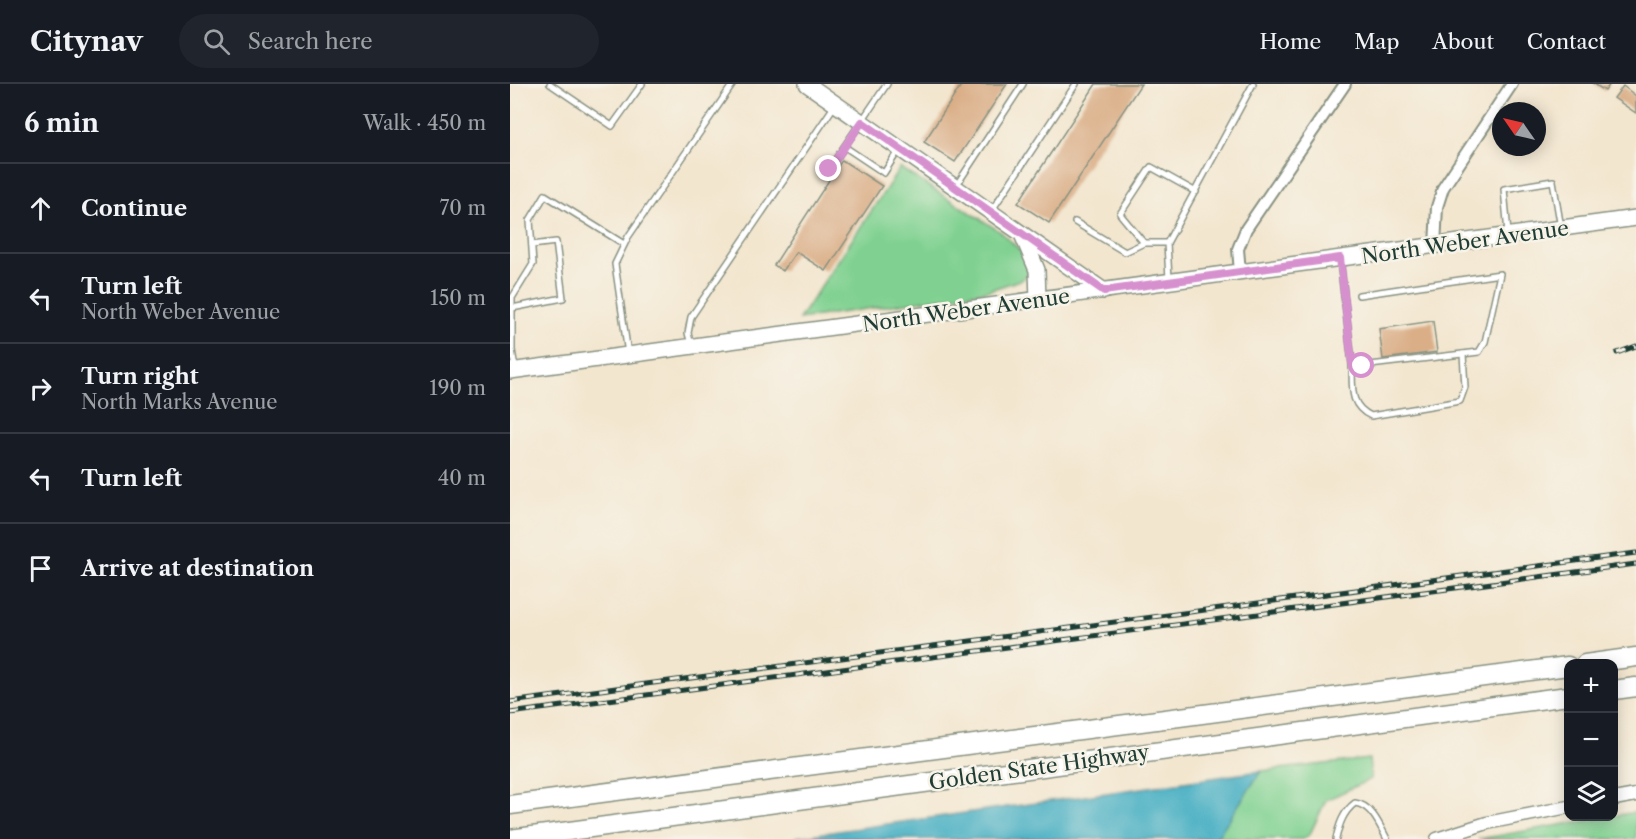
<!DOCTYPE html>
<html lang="en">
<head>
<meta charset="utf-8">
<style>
  body { margin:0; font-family:"Libre Caslon Text",serif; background:#20242c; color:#f1f3f6 }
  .controls { position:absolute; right:18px; bottom:18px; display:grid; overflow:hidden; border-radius:12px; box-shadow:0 3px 15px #0003 }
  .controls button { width:54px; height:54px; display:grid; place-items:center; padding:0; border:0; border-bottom:2px solid #363941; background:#171b24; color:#f1f3f6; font:30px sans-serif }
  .compass { position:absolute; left:982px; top:18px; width:54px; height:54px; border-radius:50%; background:#171b24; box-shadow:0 3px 15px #0003; rotate:304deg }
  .stop { position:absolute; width:18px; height:18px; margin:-14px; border:4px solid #d690ce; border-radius:50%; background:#fff }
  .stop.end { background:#d690ce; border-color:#fff; box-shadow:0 2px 6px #0008 }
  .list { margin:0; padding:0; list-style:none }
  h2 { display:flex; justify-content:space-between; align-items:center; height:78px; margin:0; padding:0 24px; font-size:26px }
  h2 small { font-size:20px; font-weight:400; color:#9ea1a6 }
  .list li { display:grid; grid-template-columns:39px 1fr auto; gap:18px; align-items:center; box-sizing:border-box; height:90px; padding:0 24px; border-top:2px solid #363941 }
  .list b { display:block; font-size:22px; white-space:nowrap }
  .list p { margin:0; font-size:20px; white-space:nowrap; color:#9ea1a6 }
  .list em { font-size:20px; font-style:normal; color:#9ea1a6 }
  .icon { flex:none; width:33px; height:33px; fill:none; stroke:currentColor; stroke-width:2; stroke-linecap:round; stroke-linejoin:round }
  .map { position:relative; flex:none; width:1126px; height:755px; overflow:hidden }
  header { display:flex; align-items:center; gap:36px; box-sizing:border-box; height:84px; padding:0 30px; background:#171b24; border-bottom:2px solid #363941 }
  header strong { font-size:28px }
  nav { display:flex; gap:33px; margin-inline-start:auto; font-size:21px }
  .search { width:420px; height:54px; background:#20242c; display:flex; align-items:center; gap:15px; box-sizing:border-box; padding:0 21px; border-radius:33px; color:#9ea1a6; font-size:22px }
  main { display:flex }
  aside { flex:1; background:#171b24 }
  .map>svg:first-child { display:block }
  .green { fill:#80d191; stroke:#508762; stroke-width:1.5 }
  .water { fill:#43adc2; stroke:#31757b; stroke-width:1.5 }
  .building { fill:#daae87 }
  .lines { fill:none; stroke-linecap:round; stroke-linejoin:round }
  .service-casing { stroke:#899282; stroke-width:8 }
  .minor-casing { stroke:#899282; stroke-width:14 }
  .tertiary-casing { stroke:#899282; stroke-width:15 }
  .secondary-casing { stroke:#899282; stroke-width:18 }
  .motorway-casing { stroke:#899282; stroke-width:21 }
  .service { stroke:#fff; stroke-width:5 }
  .minor { stroke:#fff; stroke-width:10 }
  .tertiary { stroke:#fff; stroke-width:12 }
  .secondary { stroke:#fff; stroke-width:15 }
  .motorway { stroke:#fff; stroke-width:18 }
  .rail-casing { stroke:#1f3d34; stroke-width:5 }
  .rail { stroke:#f7f3e8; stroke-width:3; stroke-dasharray:9; stroke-linecap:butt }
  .route { stroke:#d690ce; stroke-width:8 }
  .labels { text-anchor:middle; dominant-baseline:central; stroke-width:5; stroke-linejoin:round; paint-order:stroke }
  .street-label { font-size:21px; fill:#1f3d34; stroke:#f7f3e8 }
</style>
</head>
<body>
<header>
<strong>Citynav</strong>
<div class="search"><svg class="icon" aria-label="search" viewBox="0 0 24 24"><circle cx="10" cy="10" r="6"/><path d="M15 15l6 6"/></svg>Search here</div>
<nav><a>Home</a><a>Map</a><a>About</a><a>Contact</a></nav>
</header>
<main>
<aside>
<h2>6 min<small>Walk · 450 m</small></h2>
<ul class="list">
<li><svg class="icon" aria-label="ahead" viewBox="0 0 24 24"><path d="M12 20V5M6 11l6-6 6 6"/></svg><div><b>Continue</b></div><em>70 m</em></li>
<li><svg class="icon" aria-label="left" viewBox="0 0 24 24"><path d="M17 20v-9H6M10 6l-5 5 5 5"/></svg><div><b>Turn left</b><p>North Weber Avenue</p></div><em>150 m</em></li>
<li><svg class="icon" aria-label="right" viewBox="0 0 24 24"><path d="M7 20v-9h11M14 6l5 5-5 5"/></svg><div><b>Turn right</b><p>North Marks Avenue</p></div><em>190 m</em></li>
<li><svg class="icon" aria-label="left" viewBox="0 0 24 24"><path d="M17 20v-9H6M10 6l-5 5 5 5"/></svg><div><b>Turn left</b></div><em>40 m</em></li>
<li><svg class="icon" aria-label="arrive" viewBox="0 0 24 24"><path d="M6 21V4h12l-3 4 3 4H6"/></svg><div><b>Arrive at destination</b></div></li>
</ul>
</aside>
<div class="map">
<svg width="1126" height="755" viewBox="0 0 1126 755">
  <rect width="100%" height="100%" fill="#f7f3e8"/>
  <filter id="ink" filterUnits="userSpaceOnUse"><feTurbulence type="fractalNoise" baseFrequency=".0167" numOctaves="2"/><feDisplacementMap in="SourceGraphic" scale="12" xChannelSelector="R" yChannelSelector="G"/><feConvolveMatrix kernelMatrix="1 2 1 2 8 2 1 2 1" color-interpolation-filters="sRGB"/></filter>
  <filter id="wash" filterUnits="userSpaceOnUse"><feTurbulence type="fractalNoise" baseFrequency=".008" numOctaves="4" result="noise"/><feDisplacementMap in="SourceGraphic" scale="24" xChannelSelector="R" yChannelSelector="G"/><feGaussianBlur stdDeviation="1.35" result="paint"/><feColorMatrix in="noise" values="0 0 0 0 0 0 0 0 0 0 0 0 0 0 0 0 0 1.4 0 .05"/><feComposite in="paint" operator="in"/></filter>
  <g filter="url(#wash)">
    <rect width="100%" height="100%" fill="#f3e6cf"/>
    <g class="green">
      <path d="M 390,84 L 491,148 L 515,171 L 520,187 L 513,195 L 477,207 L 289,235 Z"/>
      <path d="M 859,675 L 861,695 L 816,716 L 800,750 L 793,755 L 705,755 L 751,687 Z"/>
      <path d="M 1126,728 L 1126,755 L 968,755 Z"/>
    </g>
    <path class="water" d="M 751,687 L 706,755 L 288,755 L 286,753 Z"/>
    <g id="blocks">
      <g class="building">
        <path d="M 452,0 L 497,0 L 445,78 L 414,58 Z"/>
        <path d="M 586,0 L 631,0 L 539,139 L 508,119 Z"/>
        <path d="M 1084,0 L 1100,0 L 1095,7 Z"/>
        <path d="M 1113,2 L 1126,12 L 1126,29 L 1104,14 Z"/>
        <path d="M 332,76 L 372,102 L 316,187 L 286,168 L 273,187 L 264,181 Z"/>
        <path d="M 923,237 L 927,268 L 873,275 L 869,245 Z"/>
      </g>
    </g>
  </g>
  <g filter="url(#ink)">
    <use href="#blocks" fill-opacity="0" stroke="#899282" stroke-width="1.5"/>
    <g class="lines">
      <defs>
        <g id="service">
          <path d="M 40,0 L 102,42 L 132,0"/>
          <path d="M 335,63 L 374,89 L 388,67"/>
          <path d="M 319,85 L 377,0"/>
          <path d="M 446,102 L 513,0"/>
          <path d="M 482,126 L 566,0"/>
          <path d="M 565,138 L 615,168 L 634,159 L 657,159"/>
          <path d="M 998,149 L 994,105 L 1043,97 L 1051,144"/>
          <path d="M 634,159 L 610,130 L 641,83 L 686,108"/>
          <path d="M 830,176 L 842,279 L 852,282 L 969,268 L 975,258 L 990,190 L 849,211"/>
          <path d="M 659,195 L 657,159 L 743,0"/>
          <path d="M 2,224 L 53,214 L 46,158 L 22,161"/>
          <path d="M 181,261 L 178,249 L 181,233 L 325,21"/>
          <path d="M 118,270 L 105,180 L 118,153 L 223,0"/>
          <path d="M 842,279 C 843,302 838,321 861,332 L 950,317 L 955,303 L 953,270"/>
          <path d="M 5,284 L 2,266 L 2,214 L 23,180 L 20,136 L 35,111 L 114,160"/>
          <path d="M 826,755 C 829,741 833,728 845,719 C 862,721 870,742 877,755"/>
        </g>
        <g id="minor">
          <path d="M 925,162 L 927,123 L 933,104 L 1002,0"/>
          <path d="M 730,188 L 728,165 L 736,145 L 835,0"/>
        </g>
        <g id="tertiary">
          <path d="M 1104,715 L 1126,711"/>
          <path d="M 927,755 L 977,739 L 1058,723"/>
        </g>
        <g id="secondary">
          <path d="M 297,0 L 594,207"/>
          <path d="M 512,150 L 527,186 L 528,216"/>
          <path d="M 0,287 L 1126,134"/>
        </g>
        <g id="motorway">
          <path d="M 1075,580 L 1126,573"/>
          <path d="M 1104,606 L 1126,603"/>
          <path d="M 0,721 L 1058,582"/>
          <path d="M 0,755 L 1058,612"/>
        </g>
      </defs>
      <use href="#service" class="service-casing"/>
      <use href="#minor" class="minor-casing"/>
      <use href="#tertiary" class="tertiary-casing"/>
      <use href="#secondary" class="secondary-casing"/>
      <use href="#motorway" class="motorway-casing"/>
      <use href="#service" class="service"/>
      <use href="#minor" class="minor"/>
      <use href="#tertiary" class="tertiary"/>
      <use href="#secondary" class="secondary"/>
      <use href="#motorway" class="motorway"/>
      <defs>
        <g id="rail">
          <path d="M 1107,269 L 1126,262"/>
          <path d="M 0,618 L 1126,469"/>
          <path d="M 0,629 L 1126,480"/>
        </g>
      </defs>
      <use href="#rail" class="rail-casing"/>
      <use href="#rail" class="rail"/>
    </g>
  </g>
  <g class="lines" filter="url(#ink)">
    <path class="route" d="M 319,85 L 352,38 L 594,207 L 830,174 L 842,279 L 852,282"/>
  </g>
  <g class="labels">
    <g class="street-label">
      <text transform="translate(955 158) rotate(-8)">North Weber Avenue</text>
      <text transform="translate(456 226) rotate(-8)">North Weber Avenue</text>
      <text transform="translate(529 683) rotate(-8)">Golden State Highway</text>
    </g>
  </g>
</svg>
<div class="controls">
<button>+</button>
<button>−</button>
<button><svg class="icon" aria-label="layers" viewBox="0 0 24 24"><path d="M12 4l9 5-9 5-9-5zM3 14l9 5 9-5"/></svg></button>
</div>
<svg class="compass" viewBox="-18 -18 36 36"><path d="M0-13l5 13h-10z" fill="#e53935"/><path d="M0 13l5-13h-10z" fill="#9ea1a6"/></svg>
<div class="stop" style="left:852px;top:282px"></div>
<div class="stop end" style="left:319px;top:85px"></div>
</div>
</main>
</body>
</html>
